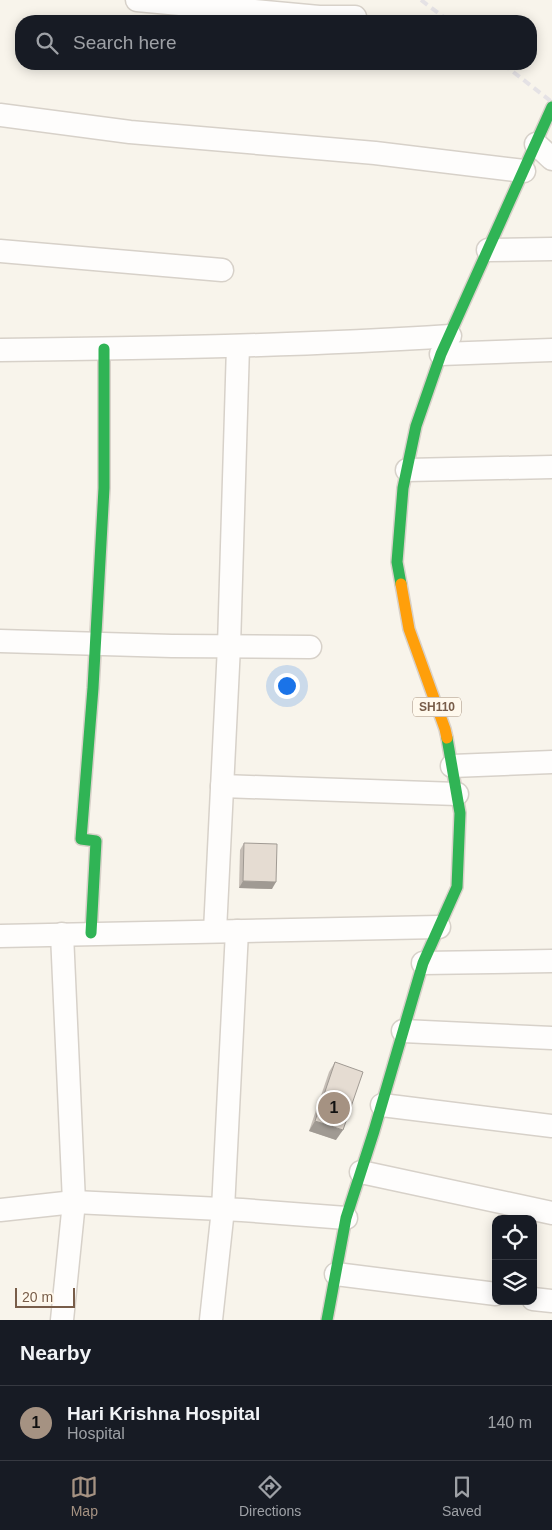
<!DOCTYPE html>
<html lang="en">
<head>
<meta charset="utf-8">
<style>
  body { margin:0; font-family:Helvetica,sans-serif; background:#242831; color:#f1f3f6 }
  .controls { position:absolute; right:15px; bottom:15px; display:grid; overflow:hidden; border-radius:10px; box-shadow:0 2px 12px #0003 }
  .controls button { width:45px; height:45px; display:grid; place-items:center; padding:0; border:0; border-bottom:1px solid #363941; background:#171b24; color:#f1f3f6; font:25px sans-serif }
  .scale { position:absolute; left:15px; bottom:12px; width:60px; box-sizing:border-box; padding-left:5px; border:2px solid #785d49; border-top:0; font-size:14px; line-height:18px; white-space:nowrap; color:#785d49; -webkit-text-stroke:4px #fff9ed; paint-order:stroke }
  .you { position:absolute; left:286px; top:685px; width:18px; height:18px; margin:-12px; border:4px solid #fff; border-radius:50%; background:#1a73e8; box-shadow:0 0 0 8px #1a73e833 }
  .badge { display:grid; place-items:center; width:32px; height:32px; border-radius:50%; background:#a59282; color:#111; font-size:16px; font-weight:700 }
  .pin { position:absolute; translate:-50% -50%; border:2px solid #fff; box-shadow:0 1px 5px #0006 }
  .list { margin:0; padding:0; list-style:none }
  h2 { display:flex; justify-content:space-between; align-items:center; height:65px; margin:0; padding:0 20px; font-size:21px }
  h2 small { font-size:16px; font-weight:400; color:#9ea1a6 }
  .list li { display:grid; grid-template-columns:32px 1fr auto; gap:15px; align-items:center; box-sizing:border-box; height:75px; padding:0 20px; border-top:1px solid #363941 }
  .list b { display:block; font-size:19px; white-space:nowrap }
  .list p { margin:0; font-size:16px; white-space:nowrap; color:#9ea1a6 }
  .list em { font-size:16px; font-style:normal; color:#9ea1a6 }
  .icon { flex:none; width:28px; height:28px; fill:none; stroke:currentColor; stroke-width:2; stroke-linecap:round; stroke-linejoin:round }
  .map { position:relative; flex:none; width:552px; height:1320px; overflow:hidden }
  .search { position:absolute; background:#171b24; box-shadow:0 2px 12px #0003; left:15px; right:15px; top:15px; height:55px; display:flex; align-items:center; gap:12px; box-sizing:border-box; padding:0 18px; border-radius:20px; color:#9ea1a6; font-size:19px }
  .sheet { height:140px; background:#171b24 }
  nav { display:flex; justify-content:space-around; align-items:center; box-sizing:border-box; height:70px; border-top:1px solid #363941; background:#171b24; font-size:14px; color:#9ea1a6 }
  nav a { display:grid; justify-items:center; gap:2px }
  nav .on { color:#a59282 }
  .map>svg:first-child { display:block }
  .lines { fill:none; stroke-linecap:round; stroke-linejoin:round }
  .street-casing { stroke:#d7d1c9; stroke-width:25 }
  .fast-casing { stroke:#d8d1c9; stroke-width:14 }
  .slow-casing { stroke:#d8d1c9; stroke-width:14 }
  .street { stroke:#fefdfc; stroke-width:22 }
  .fast { stroke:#30b455; stroke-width:11 }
  .slow { stroke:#ff9f0a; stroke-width:11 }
  .rail { stroke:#e5e2e5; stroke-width:4; stroke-dasharray:8 5; stroke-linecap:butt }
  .wall { fill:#c5bdb5 }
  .shaded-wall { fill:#a09a93 }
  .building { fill:#e5dcd2; stroke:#a09a93 }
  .labels { text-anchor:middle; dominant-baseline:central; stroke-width:4; stroke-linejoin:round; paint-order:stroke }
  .shield { fill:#fff9ed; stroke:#a08c7a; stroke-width:1 }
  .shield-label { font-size:12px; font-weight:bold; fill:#785d49 }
</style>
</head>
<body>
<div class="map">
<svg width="552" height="1320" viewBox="0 0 552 1320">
  <rect width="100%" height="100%" fill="#f8f4eb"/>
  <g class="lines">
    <defs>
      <g id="street">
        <path d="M 137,0 L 319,17 L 355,17"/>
        <path d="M 0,115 L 130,132 L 375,153 L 524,171"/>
        <path d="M 536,144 L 552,159"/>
        <path d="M 488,250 L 552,249"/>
        <path d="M 0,251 L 222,270"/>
        <path d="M 0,350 C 150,348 300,346 450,336"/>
        <path d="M 441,354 L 552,350"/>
        <path d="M 407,470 L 552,467"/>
        <path d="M 0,641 L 172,646 L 310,647"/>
        <path d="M 452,766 L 552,762"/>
        <path d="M 222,786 L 457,794"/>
        <path d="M 215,931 L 229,646 L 238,346"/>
        <path d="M 62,934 L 74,1202 L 62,1320"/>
        <path d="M 0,936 L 439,927"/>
        <path d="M 423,963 L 552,961"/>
        <path d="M 403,1031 L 552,1038"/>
        <path d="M 382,1105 L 552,1126"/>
        <path d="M 361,1172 L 552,1213"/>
        <path d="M 0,1210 L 74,1202 L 242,1210 L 346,1218"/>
        <path d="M 336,1274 L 496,1294"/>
        <path d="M 533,1299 L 552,1301"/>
        <path d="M 211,1320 L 223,1209 L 237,931"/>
      </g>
      <g id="fast">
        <path d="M 401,584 L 397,562 L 403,488 L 416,426 L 441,354 L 552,107"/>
        <path d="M 91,933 L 96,841 L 81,839 L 93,688 L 104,488 L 104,349"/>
        <path d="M 327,1320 L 346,1218 L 374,1131 L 423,963 L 457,887 L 460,813 L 447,738"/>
      </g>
      <path id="slow" d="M 401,584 L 409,629 L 445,729 L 447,738"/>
    </defs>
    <use href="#street" class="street-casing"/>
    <use href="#fast" class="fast-casing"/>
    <use href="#slow" class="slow-casing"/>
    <use href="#street" class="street"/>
    <use href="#fast" class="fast"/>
    <use href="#slow" class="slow"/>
    <g class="rail">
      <path d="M 421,0 L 449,21"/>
      <path d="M 503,64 L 552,102"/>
    </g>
  </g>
  <g class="wall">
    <path d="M 244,843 L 272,889 L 239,888 L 240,850 Z"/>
    <path d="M 335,1062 L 336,1140 L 309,1131 L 329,1072 Z"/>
  </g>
  <g class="shaded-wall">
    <path d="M 243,881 L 276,882 L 272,889 L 239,888 Z"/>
    <path d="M 315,1121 L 343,1130 L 336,1140 L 309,1131 Z"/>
  </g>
  <g class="building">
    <path d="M 244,843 L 277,844 L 276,882 L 243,881 Z"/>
    <path d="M 335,1062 L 363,1072 L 343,1130 L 315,1121 Z"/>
  </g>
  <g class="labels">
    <rect class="shield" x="413" y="697.5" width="48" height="19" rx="4"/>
    <g class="shield-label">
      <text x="437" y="707">SH110</text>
    </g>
  </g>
</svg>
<div class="controls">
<button><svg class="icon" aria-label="locate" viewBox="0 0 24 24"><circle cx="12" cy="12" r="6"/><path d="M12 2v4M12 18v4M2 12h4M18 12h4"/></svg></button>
<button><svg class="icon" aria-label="layers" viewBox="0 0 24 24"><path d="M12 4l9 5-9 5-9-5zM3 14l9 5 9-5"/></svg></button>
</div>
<div class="scale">20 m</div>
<div class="you"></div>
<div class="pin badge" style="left:334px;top:1108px">1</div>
<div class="search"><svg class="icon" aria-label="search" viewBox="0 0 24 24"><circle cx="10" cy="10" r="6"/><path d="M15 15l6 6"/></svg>Search here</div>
</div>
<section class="sheet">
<h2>Nearby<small></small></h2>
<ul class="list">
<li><span class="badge">1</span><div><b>Hari Krishna Hospital</b><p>Hospital</p></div><em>140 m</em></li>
</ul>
</section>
<nav>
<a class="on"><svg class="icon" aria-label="map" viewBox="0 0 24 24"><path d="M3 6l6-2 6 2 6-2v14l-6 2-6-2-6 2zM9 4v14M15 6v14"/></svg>Map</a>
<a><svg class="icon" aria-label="directions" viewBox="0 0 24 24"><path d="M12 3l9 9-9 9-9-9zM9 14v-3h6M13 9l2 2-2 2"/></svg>Directions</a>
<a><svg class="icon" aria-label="saved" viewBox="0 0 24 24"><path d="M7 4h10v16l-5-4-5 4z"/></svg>Saved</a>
</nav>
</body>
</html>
